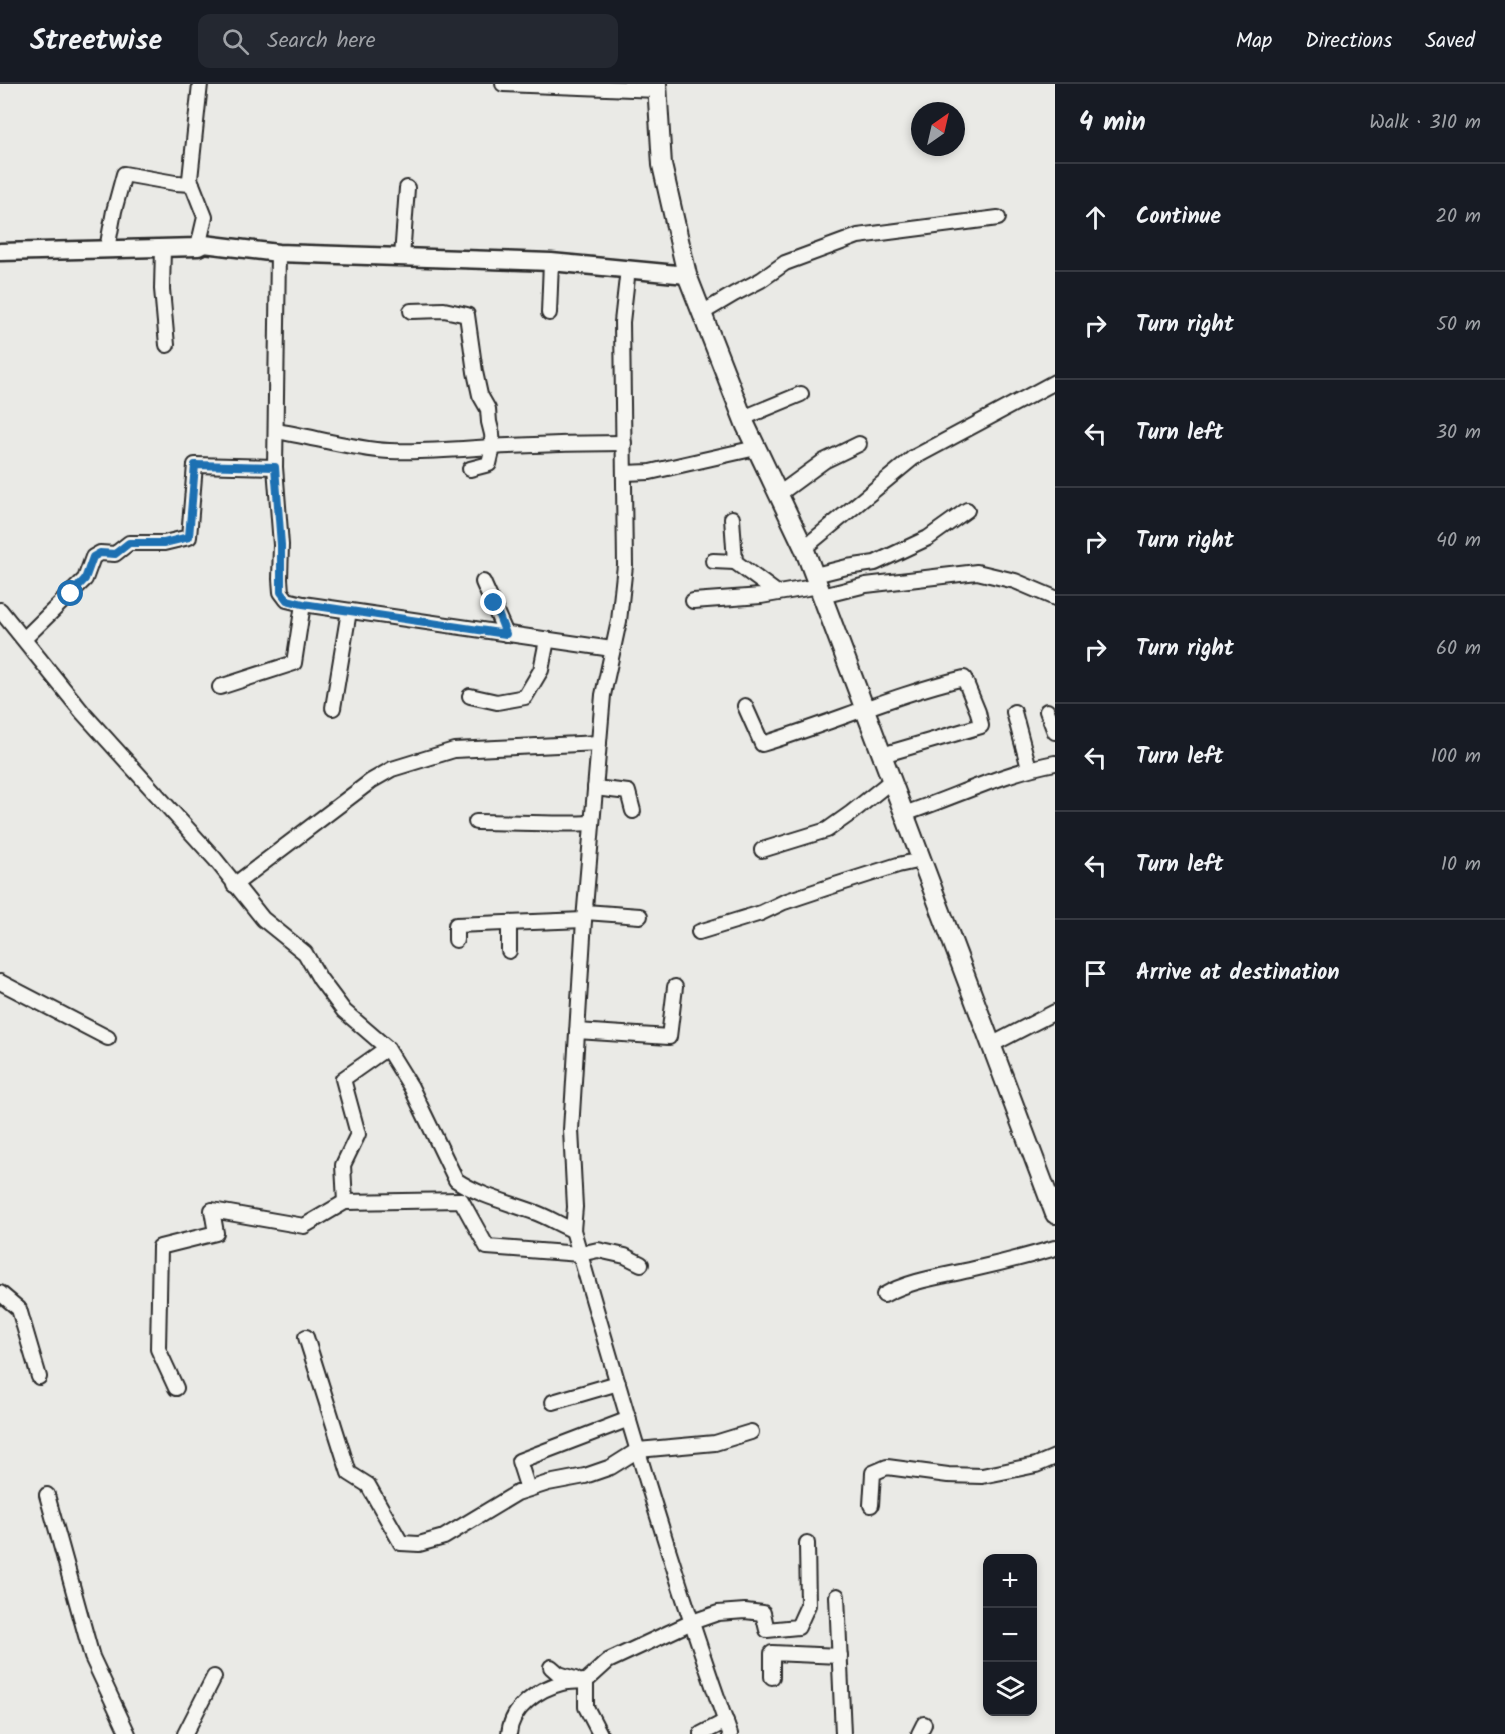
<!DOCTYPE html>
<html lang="en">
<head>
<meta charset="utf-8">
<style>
  body { margin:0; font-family:Kalam,sans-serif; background:#242831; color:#f1f3f6 }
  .controls { position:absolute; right:18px; bottom:18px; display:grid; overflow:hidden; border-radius:12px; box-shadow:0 3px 9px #0003 }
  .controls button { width:54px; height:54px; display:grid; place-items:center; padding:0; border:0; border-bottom:2px solid #363941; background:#171b24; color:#f1f3f6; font:30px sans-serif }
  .compass { position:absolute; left:911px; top:18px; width:54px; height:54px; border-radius:50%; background:#171b24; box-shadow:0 3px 9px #0003; rotate:34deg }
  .stop { position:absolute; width:18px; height:18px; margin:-14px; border:4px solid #1f6fb2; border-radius:50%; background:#fff }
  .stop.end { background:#1f6fb2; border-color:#fff; box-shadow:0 2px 6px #0008 }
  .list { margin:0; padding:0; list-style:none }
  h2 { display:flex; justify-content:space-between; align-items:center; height:78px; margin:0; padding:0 24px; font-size:26px }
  h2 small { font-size:20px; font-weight:400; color:#9ea1a6 }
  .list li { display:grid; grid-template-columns:39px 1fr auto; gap:18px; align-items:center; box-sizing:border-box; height:108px; padding:0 24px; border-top:2px solid #363941 }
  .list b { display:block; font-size:22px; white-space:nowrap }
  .list em { font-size:20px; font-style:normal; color:#9ea1a6 }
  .icon { flex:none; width:33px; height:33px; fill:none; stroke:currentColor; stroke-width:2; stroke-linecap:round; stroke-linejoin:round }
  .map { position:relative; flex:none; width:1055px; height:1650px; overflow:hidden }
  header { display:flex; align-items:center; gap:36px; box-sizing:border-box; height:84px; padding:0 30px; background:#171b24; border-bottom:2px solid #363941 }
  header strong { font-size:28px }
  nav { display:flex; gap:33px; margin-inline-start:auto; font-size:21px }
  .search { width:420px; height:54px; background:#242831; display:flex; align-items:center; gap:15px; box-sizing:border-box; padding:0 21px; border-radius:12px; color:#9ea1a6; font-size:22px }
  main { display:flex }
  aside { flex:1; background:#171b24 }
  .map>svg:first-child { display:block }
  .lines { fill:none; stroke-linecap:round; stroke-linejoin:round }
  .minor-casing { stroke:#2b2b2b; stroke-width:18 }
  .tertiary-casing { stroke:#2b2b2b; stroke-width:21 }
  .secondary-casing { stroke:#2b2b2b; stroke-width:22 }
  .minor { stroke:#f6f6f2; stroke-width:14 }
  .tertiary { stroke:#f6f6f2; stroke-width:16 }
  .secondary { stroke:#f6f6f2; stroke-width:18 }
  .route { stroke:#1f6fb2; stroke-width:8 }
</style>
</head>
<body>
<header>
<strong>Streetwise</strong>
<div class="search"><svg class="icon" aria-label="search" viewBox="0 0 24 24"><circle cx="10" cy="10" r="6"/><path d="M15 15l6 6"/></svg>Search here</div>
<nav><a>Map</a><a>Directions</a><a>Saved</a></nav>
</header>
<main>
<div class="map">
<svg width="1055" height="1650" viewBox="0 0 1055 1650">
  <rect width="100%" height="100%" fill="#eaeae6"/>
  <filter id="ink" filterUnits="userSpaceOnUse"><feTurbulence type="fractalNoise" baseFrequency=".0167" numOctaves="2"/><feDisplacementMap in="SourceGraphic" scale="12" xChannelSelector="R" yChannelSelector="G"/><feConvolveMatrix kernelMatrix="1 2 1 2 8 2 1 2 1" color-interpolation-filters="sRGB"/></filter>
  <g filter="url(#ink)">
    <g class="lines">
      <defs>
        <g id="minor">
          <path d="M 503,0 L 658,6"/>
          <path d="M 198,163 L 205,133 L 190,95 L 200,0"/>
          <path d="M 163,164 L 162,205 L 167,261"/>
          <path d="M 107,165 L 114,127 L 124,90 L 175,99 L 192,100"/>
          <path d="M 278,169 L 275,383 L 281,461 L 280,495 L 281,508 L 287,516 L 303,520 L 612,565"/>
          <path d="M 402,173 L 407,104"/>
          <path d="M 628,185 L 622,238 L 625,481 L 619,537 L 603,611 L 584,836 L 571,1046 L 575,1123 L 573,1146 C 622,1315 671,1485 730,1650"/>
          <path d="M 411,227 L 444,226 L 467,231 L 475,288 L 480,311 L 488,325 L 489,338 L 492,350 L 493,363 L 489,380 L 470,385"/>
          <path d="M 549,229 L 551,178"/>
          <path d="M 702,229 L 734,210 L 761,196 L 785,179 L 858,152 L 998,134"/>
          <path d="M 743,334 L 801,310"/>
          <path d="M 276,347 C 314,353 351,365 389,367 C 429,369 469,364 509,362 C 547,360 585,359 624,359"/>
          <path d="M 624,389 L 650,388 L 756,364"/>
          <path d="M 779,410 L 824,377 L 859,360"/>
          <path d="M 732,434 L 735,478 L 777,509"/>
          <path d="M 804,464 L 913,374 L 1055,298"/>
          <path d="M 713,477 L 735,478"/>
          <path d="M 815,491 L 847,483 L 875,479 L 928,454 L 967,426"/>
          <path d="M 483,498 L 506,550"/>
          <path d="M 822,512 L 866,501 L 977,488 L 1015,497 L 1055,514"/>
          <path d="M 693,517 L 761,512 L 819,502"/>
          <path d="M 0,526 L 83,629 L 215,775 L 263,835 L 305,869 L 320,895 L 344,927 L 387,964 L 411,1003 L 456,1096 C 480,1112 507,1118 534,1128 C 548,1133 560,1141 573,1146"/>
          <path d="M 24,555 L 85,495 L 93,473 L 100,469 L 115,470 L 129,459 L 164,459 L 189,453 L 195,381 L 275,383"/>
          <path d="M 220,603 L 294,579 L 303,520"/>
          <path d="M 470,612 L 497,618 L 525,613 L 541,586 L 547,556"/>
          <path d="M 745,622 L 762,660 C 829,640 896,610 964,594 L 978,628 L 981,642 L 882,671"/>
          <path d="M 333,624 L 349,527"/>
          <path d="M 1047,627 L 1055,648"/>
          <path d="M 1014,628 L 1029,684"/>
          <path d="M 595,704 L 628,708 L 633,727"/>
          <path d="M 904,730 C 955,713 1002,689 1055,679"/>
          <path d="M 476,738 C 515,738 553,741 592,739"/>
          <path d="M 762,766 L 827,746 L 851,729 L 891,697"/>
          <path d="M 234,801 L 371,697 L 392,685 L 454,666 L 599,659"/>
          <path d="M 585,828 L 640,832"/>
          <path d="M 509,840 L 509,867"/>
          <path d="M 699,848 L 761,829 L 784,818 L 826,804 L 898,781 L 921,776"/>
          <path d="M 456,856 L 456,841 L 584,836"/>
          <path d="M 0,898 L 108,954"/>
          <path d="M 577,947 L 669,953 L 675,903"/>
          <path d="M 991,961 L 1055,928"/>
          <path d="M 345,1118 L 343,1081 L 358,1050 L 343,995 L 387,964"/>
          <path d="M 0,1209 L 19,1225 L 39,1293"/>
          <path d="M 884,1211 C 910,1196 945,1192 974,1185 C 1001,1179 1028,1172 1055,1164"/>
          <path d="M 306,1253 L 349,1389 L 368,1401 L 401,1459 L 419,1460 L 444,1453 L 517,1409 L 548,1399 L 585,1392 L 611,1383 L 638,1366 L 715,1359 L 751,1348"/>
          <path d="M 176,1304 L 158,1265 L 160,1163 L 216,1149 L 212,1126 L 304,1142 L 345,1118 L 461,1116 L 487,1163 L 580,1170 L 598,1166 L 625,1172 L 641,1180"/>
          <path d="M 553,1318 L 618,1299"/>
          <path d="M 528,1405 L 519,1377 L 629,1335"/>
          <path d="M 47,1411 L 92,1573 L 128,1650"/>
          <path d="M 871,1421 L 873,1389 L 887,1383 L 948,1391 L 982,1392 L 1036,1381 L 1055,1373"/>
          <path d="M 837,1512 L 843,1650"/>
          <path d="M 551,1583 L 559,1590 L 575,1595"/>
          <path d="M 772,1593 L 772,1569 L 840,1572"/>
          <path d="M 185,1650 L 214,1593"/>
          <path d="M 509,1650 C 511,1624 538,1605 562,1599 C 569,1597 578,1598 586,1597"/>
          <path d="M 600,1650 L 586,1623 L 586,1597 L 608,1577 L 692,1538 L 718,1529 L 745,1527 L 763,1529 L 767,1546 L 798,1543 L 808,1521 L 807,1459"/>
          <path d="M 701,1650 L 726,1637"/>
          <path d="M 919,1650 L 924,1640"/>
        </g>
        <path id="tertiary" d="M 0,168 L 198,163 L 204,160 L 278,169 L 551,178 L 687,191"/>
        <path id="secondary" d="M 657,0 L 662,81 L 687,191 L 746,342 L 804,464 L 1055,1130"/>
      </defs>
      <use href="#minor" class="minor-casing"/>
      <use href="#tertiary" class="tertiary-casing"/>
      <use href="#secondary" class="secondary-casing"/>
      <use href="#minor" class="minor"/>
      <use href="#tertiary" class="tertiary"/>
      <use href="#secondary" class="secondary"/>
    </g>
  </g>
  <g class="lines" filter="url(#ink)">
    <path class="route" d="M 71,510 L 85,495 L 93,473 L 100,469 L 115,470 L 129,459 L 164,459 L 189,453 L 195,381 L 275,383 L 281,461 L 281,508 L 287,516 L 303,520 L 506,550 L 494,519"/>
  </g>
</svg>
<div class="controls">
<button>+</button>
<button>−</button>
<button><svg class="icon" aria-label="layers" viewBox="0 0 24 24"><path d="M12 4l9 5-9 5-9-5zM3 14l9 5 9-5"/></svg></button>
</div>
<svg class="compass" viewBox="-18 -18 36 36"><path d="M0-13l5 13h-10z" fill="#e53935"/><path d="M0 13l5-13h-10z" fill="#9ea1a6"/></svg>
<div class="stop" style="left:71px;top:510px"></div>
<div class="stop end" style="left:494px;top:519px"></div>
</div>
<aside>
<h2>4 min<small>Walk · 310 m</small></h2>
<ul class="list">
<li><svg class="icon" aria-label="ahead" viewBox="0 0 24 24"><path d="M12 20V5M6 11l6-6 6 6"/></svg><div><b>Continue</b></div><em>20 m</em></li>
<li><svg class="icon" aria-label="right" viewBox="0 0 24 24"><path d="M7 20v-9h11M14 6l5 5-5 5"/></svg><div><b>Turn right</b></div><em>50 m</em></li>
<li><svg class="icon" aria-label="left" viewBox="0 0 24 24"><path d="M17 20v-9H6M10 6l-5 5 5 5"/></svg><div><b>Turn left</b></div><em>30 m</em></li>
<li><svg class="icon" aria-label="right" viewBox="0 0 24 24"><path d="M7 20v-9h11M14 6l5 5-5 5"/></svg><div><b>Turn right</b></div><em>40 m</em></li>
<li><svg class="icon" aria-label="right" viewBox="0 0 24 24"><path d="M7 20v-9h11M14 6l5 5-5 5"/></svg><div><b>Turn right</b></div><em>60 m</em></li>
<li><svg class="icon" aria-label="left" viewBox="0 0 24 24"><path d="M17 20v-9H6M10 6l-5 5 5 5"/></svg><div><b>Turn left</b></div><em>100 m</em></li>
<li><svg class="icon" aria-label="left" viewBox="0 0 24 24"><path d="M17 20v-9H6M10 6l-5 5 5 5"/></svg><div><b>Turn left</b></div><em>10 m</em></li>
<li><svg class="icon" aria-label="arrive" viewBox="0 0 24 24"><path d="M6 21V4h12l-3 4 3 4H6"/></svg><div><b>Arrive at destination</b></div></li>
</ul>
</aside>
</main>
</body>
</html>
